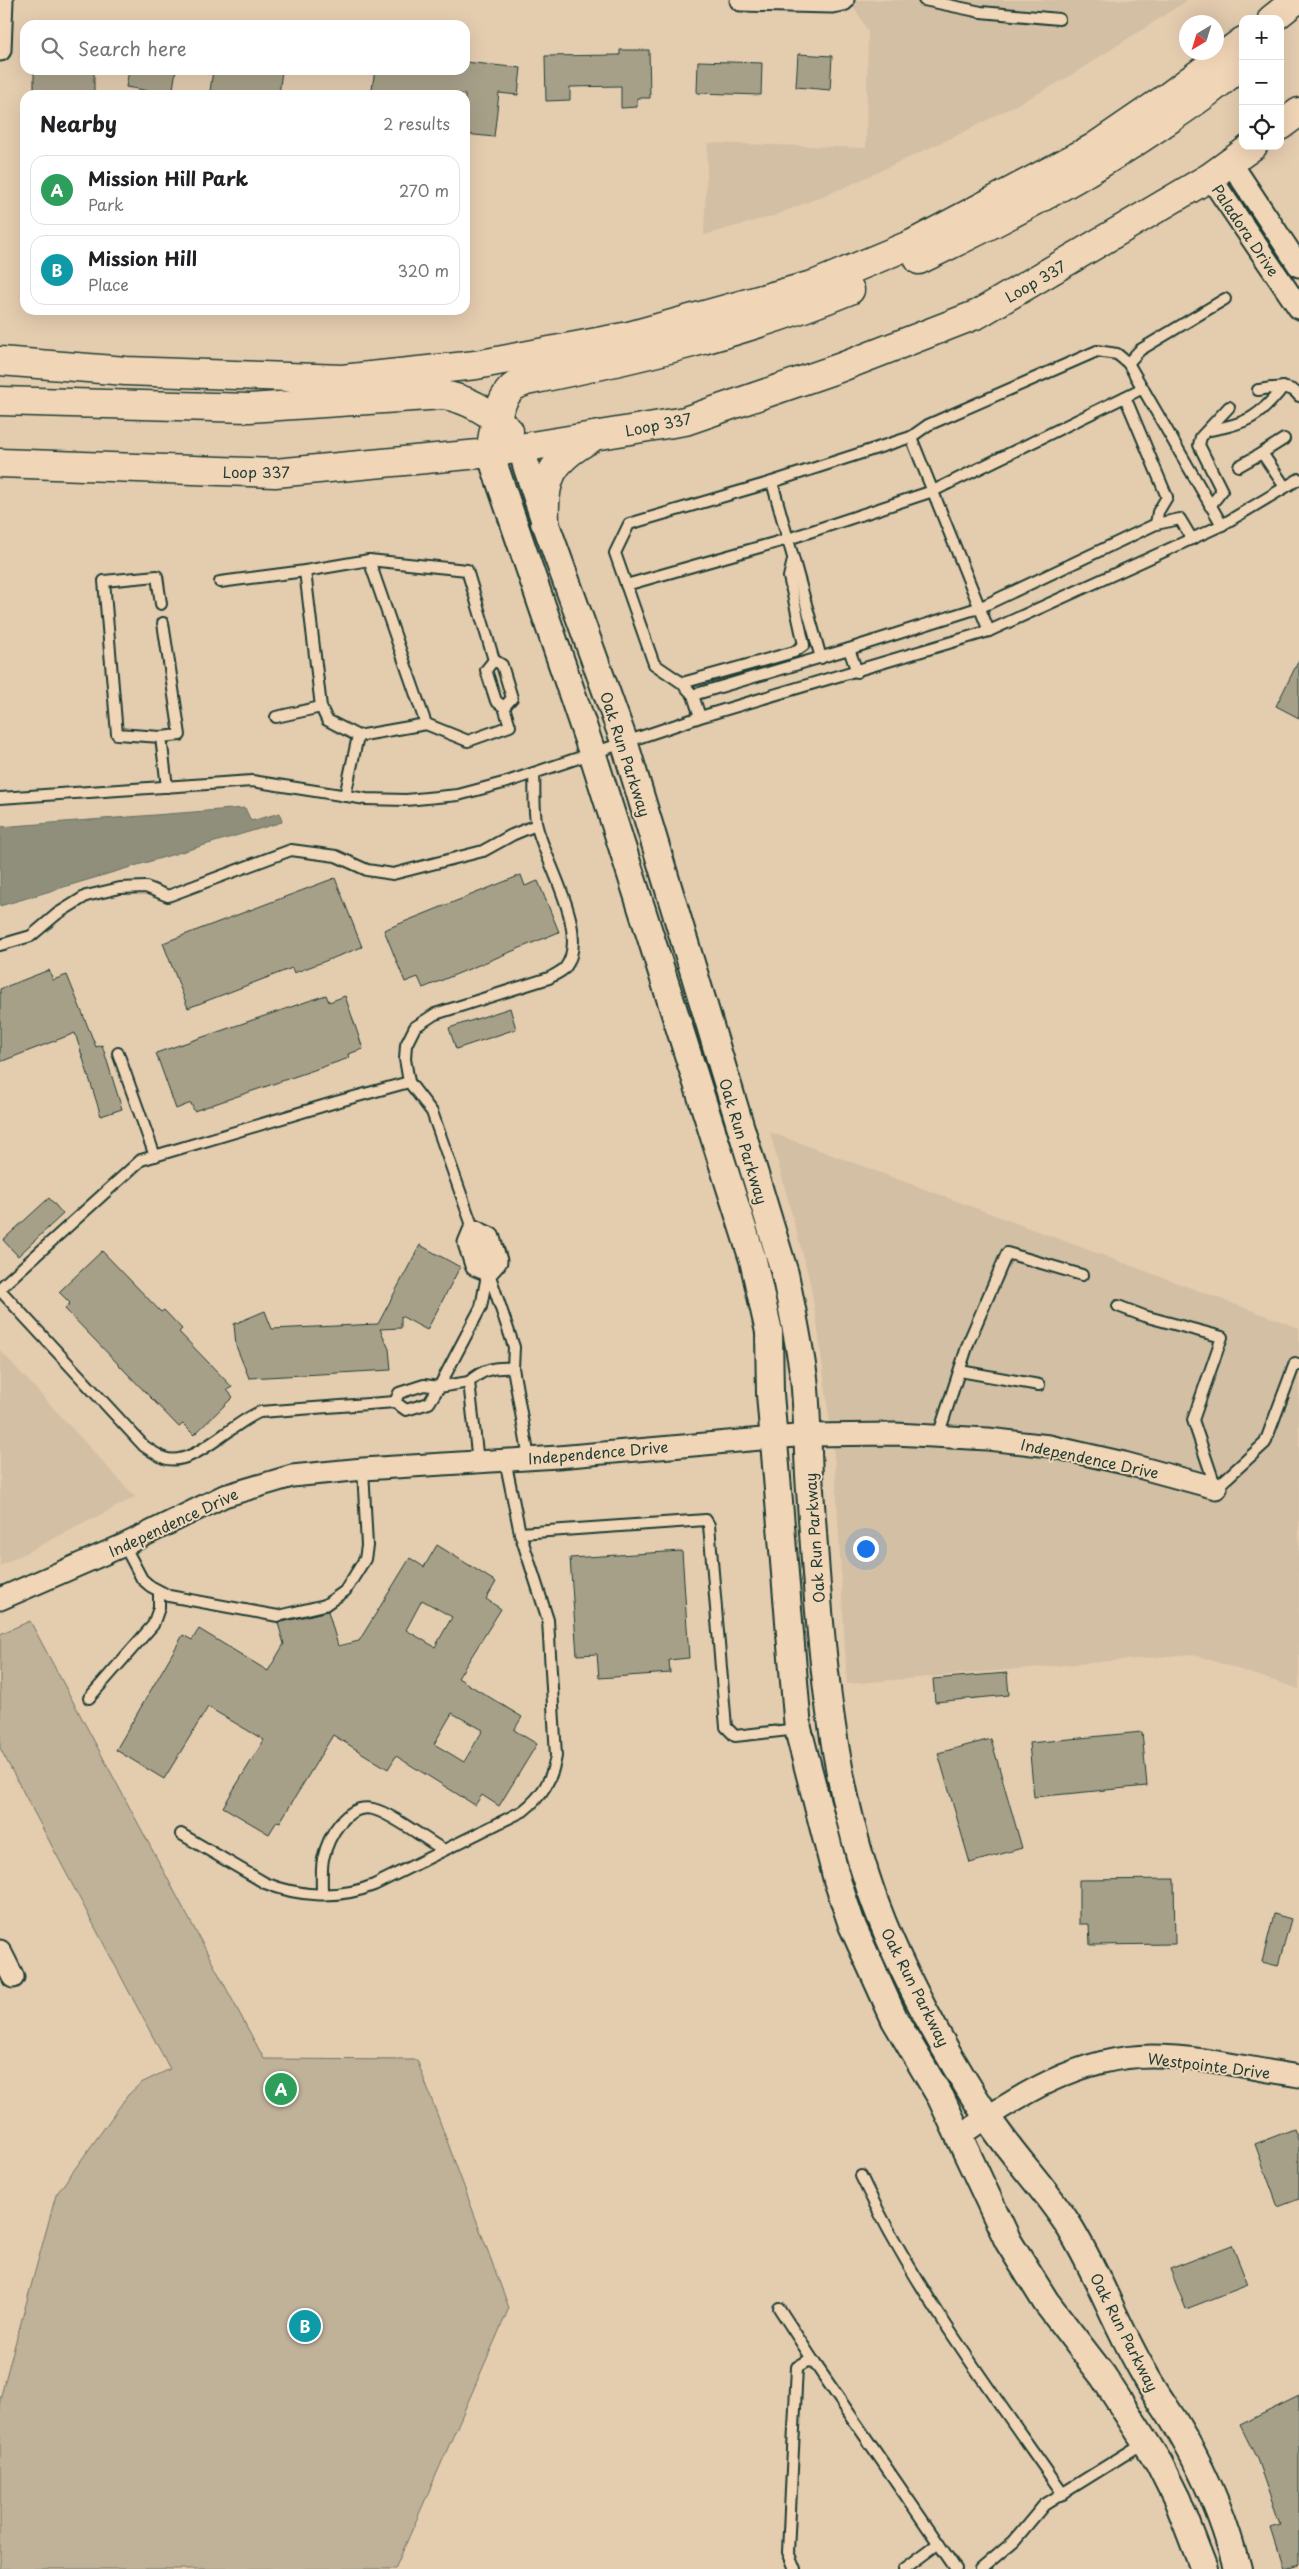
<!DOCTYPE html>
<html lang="en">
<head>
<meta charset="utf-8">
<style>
  body { margin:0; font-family:"Playpen Sans",sans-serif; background:#f6f6f6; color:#202124 }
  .controls { position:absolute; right:15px; top:15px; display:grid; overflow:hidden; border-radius:10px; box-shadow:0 5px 20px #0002 }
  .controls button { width:45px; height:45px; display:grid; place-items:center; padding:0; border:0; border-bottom:1px solid #e0e0e0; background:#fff; color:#202124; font:25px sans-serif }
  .compass { position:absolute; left:1179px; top:15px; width:45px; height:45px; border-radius:50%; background:#fff; box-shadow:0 5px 20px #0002; rotate:218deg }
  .you { position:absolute; left:865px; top:1548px; width:18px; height:18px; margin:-12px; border:4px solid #fff; border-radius:50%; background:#1a73e8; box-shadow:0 0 0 8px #1a73e833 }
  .badge { display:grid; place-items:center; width:32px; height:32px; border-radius:50%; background:#2563eb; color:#fff; font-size:16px; font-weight:700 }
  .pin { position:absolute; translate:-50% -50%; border:2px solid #fff; box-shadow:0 1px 5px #0006 }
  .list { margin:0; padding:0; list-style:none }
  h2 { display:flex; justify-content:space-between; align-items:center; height:65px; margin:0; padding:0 20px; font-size:21px }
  h2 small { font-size:16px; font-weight:400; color:#757577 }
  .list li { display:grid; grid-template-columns:32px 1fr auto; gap:15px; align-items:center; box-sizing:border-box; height:70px; margin:0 10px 10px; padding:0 10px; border:1px solid #e0e0e0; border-radius:15px }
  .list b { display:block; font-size:19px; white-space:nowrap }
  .list p { margin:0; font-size:16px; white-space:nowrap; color:#757577 }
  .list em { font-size:16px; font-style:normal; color:#757577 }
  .icon { flex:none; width:28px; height:28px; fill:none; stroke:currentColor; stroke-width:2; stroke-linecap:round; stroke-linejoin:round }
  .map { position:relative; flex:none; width:1299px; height:2569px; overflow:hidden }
  .search { position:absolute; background:#fff; box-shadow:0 5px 20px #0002; left:20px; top:20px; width:450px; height:55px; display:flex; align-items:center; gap:12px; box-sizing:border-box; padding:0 18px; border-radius:15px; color:#757577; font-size:19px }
  .panel { position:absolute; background:#fff; box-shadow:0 5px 20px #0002; left:20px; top:90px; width:450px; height:225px; border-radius:15px }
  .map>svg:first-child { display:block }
  .built { fill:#d2bfa4 }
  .green { fill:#c0b199; stroke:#707766 }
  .water { fill:#908f7b; stroke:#636e5f }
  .building { fill:#a7a089; stroke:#1f3d34; fill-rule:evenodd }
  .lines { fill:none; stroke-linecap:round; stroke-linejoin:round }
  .service-casing { stroke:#1f3d34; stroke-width:14 }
  .minor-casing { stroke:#1f3d34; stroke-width:25 }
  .tertiary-casing { stroke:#1f3d34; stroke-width:30 }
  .primary-casing { stroke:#1f3d34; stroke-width:31 }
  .service { stroke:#f1d5b7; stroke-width:10 }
  .minor { stroke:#f1d5b7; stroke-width:21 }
  .tertiary { stroke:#f1d5b7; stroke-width:26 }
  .primary { stroke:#f1d5b7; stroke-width:28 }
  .labels { text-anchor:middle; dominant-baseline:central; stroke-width:4; stroke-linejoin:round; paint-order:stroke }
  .street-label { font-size:15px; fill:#1f3d34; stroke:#f1d5b7 }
</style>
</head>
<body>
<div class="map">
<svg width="1299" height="2569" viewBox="0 0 1299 2569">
  <rect width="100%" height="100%" fill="#e4ccaf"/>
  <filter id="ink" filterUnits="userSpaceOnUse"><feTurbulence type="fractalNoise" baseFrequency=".02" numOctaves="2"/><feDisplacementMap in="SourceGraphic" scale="10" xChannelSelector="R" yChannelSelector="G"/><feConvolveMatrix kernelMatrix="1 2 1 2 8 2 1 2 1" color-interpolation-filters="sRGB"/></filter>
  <g filter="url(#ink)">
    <g class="built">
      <path d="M 850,0 L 1188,0 L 1065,79 L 966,131 L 845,187 L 773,216 L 704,235 L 708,143 L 866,148 L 868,31 Z"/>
      <path d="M 770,1132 L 1299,1328 L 1299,1689 L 1192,1654 L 847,1684 L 835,1464 L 818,1329 L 810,1282 Z"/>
      <path d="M 0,1350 L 135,1497 L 0,1566 Z"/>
    </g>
    <path class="green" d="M 30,1621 L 264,2059 L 417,2060 L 509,2308 L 395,2569 L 0,2569 L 0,2399 L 56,2195 L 128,2095 L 141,2083 L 170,2069 L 0,1748 L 0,1634 Z"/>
    <path class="water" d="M 245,808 L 251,821 L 280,813 L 282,822 L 0,906 L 0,827 Z"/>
    <g class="building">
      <path d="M 620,50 L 649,50 L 650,98 L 637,98 L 637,107 L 621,108 L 621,86 L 570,87 L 570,100 L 546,101 L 545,56 L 620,55 Z"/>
      <path d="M 798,54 L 832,56 L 830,90 L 796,87 Z"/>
      <path d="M 698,61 L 762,63 L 761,95 L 697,93 Z"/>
      <path d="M 465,62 L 521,68 L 518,95 L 499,93 L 494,137 L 465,134 L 465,95 L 422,89 L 421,95 L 371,95 L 375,70 L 465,70 Z"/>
      <rect x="34" y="70" width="60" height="25"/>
      <path d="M 129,70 L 176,70 L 172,95 L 126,87 Z"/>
      <path d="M 213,70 L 282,70 L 279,95 L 242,95 L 210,91 Z"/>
      <path d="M 1299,660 L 1299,718 L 1276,706 Z"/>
      <path d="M 521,875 L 525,886 L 538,881 L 559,932 L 423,988 L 418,977 L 405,982 L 384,930 Z"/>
      <path d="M 335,878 L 362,947 L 294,973 L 292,968 L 188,1008 L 163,943 Z"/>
      <path d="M 49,970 L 53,980 L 67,975 L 96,1047 L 102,1045 L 122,1109 L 101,1116 L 75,1033 L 0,1062 L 0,989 Z"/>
      <path d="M 326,995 L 329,1002 L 345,996 L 363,1049 L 348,1054 L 349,1058 L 194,1111 L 191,1103 L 176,1109 L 156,1053 Z"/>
      <path d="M 510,1008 L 516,1029 L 456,1049 L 449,1028 Z"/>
      <path d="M 49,1198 L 63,1214 L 18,1256 L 3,1240 Z"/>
      <path d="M 420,1245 L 460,1267 L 427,1330 L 401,1316 L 401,1328 L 380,1329 L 389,1349 L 391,1370 L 249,1378 L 236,1346 L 234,1324 L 265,1311 L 272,1329 L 378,1324 Z"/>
      <path d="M 102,1251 L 161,1312 L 164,1310 L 182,1329 L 179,1332 L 232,1387 L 227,1390 L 233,1397 L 194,1435 L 183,1424 L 179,1427 L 65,1309 L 70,1303 L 59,1292 Z"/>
      <path d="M 437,1545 L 496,1582 L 486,1599 L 501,1609 L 458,1678 L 522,1717 L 514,1730 L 537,1744 L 499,1806 L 482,1795 L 475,1805 L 396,1756 L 388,1769 L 333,1735 L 280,1822 L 277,1821 L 269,1834 L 223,1807 L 264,1740 L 208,1707 L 164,1779 L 116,1750 L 183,1635 L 192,1640 L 199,1629 L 268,1671 L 284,1644 L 278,1623 L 328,1611 L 338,1646 L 359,1641 L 410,1558 L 424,1567 ZM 422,1600 L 452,1617 L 435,1647 L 406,1630 ZM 452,1713 L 483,1730 L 464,1762 L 434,1744 Z"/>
      <path d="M 682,1551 L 689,1658 L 669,1660 L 670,1673 L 599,1678 L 597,1654 L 577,1655 L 570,1558 Z"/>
      <path d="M 1007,1673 L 1009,1695 L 935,1702 L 933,1679 Z"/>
      <path d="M 1142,1732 L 1147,1786 L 1034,1797 L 1029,1743 Z"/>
      <path d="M 991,1739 L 1022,1848 L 970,1863 L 938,1753 Z"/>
      <path d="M 1174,1879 L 1175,1944 L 1090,1945 L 1089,1924 L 1079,1924 L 1079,1880 Z"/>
      <path d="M 1274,1914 L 1291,1919 L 1278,1966 L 1262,1962 Z"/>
      <path d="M 1294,2129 L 1299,2142 L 1299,2199 L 1278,2207 L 1255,2144 Z"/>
      <path d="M 1232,2245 L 1248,2285 L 1186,2309 L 1170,2269 Z"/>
      <path d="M 1299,2396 L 1299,2564 L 1283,2569 L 1270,2528 L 1280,2525 L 1257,2459 L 1240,2425 Z"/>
    </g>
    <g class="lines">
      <defs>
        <g id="service">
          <path d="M 924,0 L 981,12 L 1059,19"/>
          <path d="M 1128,363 L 1140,350 L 1225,299"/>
          <path d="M 1258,390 C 1271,388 1291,383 1299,396"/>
          <path d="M 1125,397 L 1167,497 L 1158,512 L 1156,524 L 1180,519 L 1192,539"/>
          <path d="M 1210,430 C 1246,424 1260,417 1283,387"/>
          <path d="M 911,437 L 928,425 L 1097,351 L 1117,354 L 1128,363 L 1222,525"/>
          <path d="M 1284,439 L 1262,453 L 1285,487"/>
          <path d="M 1239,466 L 1262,453"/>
          <path d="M 772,482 L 821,658"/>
          <path d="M 1210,506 L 1222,491 L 1199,445 L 1201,437 L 1229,407"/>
          <path d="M 369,560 L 467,570 L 494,660 L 502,665 L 512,698 L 504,707"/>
          <path d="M 220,582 L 305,571"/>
          <path d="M 626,585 L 788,539 L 933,491 L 1143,388"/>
          <path d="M 161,604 L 157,576 L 104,581 L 117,734 L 161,737 L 167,787"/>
          <path d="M 989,631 L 1222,525 L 1299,479"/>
          <path d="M 849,649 L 981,607 L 1156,524"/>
          <path d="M 682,683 L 794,652 L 804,645 L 789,577 L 793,560"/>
          <path d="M 693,695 L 849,649 L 857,672"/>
          <path d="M 276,717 L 321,707"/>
          <path d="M 426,724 L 468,741 L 510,726 L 504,707 L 496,701 L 486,670 L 494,660"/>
          <path d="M 161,737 L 180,735 L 163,623"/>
          <path d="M 345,796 L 358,736 L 327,720 L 321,707 L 305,571 L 369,560 L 426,724 L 358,736"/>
          <path d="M 0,798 L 252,781 L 366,799 L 406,800 L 458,795 L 507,782 L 700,717 L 693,695 L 682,683 L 654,664 L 615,553 L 629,524 L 772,482 L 911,437 L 989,631 L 700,717"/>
          <path d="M 0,945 L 31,936 L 57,914 L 86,896 L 120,888 L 146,887 L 168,896 L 291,850 L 336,856 L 367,870 L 393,874 L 483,851 L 512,835 L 536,825"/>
          <path d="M 118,1053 L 155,1156"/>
          <path d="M 409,1082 L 405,1059 L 406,1045 L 415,1027 L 435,1014 L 549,978 C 554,975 561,972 565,968 C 591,934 546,863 537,827 C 533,810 535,790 534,773"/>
          <path d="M 0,1288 L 141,1160 L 336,1102 L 409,1082 L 432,1112 L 474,1231"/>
          <path d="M 0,1290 L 144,1446 C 150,1450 157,1455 164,1458 C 192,1469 234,1421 260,1412 L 395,1402"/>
          <path d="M 1118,1306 L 1144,1316 L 1222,1337 L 1193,1420 L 1216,1488 L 1265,1443 L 1295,1363 L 1299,1365"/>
          <path d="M 960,1371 L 1039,1385"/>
          <path d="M 469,1382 L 439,1387 L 481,1307 L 488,1270 L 514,1347 L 513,1368"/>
          <path d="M 424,1385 L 439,1387 L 429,1403 L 406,1410 L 395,1402 L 399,1393 Z"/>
          <path d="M 938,1436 L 969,1341 L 1007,1253 L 1082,1275"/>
          <path d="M 478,1462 L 469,1382 C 483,1369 494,1367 513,1368 L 529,1458"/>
          <path d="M 520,1533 L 706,1520 L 709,1525 L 726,1727 L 735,1736 L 798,1729"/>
          <path d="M 124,1545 L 142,1579 L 150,1586 L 169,1596 L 278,1616 L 325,1605 L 345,1591 L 365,1559 L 367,1546 L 363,1469"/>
          <path d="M 89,1698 L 153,1625 L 159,1608 L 159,1592"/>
          <path d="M 181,1834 L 265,1883 C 299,1897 340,1899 374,1885 L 523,1811 C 542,1796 552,1780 556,1756 L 548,1620 L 520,1533 L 505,1460"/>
          <path d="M 322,1894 C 322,1883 321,1870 323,1859 C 328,1837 346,1803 373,1809 C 391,1813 426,1840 444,1850"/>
          <path d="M 861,2176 C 915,2290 991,2391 1063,2494"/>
          <path d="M 779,2308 L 814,2362"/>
          <path d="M 795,2569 L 788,2552 L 797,2367 L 807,2361 L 814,2362 L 956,2569"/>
          <path d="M 904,2569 L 939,2543"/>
          <path d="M 981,2569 L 1014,2541 L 1044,2505 L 1145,2442"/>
        </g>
        <g id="minor">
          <path d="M 741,0 L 832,2 L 843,0"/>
          <path d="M 0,50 L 2,0"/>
          <path d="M 1231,163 L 1299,266"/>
          <path d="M 1210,177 L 1299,308"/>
          <path d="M 474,1231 L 489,1238 L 496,1261 L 488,1270 L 476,1265 L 469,1243 Z"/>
          <path d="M 0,1599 L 124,1545 L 224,1496 L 292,1476 L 363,1469 L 558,1457 L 807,1435 L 895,1434 L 988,1439 L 1049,1446 L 1124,1463 L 1216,1488"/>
          <path d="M 0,1951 L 13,1977"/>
          <path d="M 959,2136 C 1017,2096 1080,2056 1152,2056 C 1201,2056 1251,2069 1299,2076"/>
        </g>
        <g id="tertiary">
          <path d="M 522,448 L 526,465 L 545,522 L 624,741 L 785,1274 C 792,1308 799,1343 804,1378 C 808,1415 807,1453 810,1490 C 820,1629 827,1773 876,1905 C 903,1977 945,2052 987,2117 C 1011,2154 1043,2186 1067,2223 C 1098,2272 1115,2324 1144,2373 C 1153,2390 1164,2405 1174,2421 C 1202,2467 1224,2516 1237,2569"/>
          <path d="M 490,453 L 592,752 L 753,1260 L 769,1332 L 770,1394 L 798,1729 L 837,1880 L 852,1925 L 895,2020 L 941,2098 L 1008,2241 L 1046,2302 L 1103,2376 L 1159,2463 L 1177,2499 L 1204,2569"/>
        </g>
        <g id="primary">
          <path d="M 1272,19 L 1296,0"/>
          <path d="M 1280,126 L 1299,112"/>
          <path d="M 919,260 C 1002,220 1085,177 1161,125 C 1190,105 1218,87 1243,62"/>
          <path d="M 0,361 L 126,371 L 342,379 L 476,365 L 629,336 L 816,284 L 912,244 L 1093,148 L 1169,96 L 1243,41"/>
          <path d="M 0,401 L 249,408 L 443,395 C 468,399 491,413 509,431"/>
          <path d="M 490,453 C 493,435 497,402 512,388 C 515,385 522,383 526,381 C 636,359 746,333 850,290"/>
          <path d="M 0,463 L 275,473 L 490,453 L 685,421 L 839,368 L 978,314 L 1210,177 L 1253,146"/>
          <path d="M 545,522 C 543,478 551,461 590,439"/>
        </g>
      </defs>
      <use href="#service" class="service-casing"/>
      <use href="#minor" class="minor-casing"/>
      <use href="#tertiary" class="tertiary-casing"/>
      <use href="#primary" class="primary-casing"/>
      <use href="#service" class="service"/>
      <use href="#minor" class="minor"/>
      <use href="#tertiary" class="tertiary"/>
      <use href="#primary" class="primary"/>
    </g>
  </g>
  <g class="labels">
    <g class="street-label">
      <text transform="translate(1246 230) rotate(56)">Paladora Drive</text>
      <text transform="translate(1035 281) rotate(-30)">Loop 337</text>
      <text transform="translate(658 424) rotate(-11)">Loop 337</text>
      <text x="256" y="471">Loop 337</text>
      <text transform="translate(626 754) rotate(72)">Oak Run Parkway</text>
      <text transform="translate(744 1141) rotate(73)">Oak Run Parkway</text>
      <text transform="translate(598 1452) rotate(-5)">Independence Drive</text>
      <text transform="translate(1090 1458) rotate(12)">Independence Drive</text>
      <text transform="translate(173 1522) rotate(-25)">Independence Drive</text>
      <text transform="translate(814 1538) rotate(-94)">Oak Run Parkway</text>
      <text transform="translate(916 1987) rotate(63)">Oak Run Parkway</text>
      <text transform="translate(1209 2065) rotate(7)">Westpointe Drive</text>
      <text transform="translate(1125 2332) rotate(63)">Oak Run Parkway</text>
    </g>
  </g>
</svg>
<div class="controls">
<button>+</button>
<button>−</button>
<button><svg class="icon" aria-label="locate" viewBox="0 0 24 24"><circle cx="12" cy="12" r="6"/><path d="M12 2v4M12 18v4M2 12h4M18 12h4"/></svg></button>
</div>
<svg class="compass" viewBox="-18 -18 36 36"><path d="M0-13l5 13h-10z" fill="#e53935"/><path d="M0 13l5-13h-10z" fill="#757577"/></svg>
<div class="you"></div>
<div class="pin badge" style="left:281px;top:2089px;background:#2e9e5b">A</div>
<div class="pin badge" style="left:305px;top:2326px;background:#0f9aa8">B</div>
<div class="search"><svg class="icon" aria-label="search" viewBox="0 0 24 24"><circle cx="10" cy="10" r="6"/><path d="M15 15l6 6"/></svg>Search here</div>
<section class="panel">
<h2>Nearby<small>2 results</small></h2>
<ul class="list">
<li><span class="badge" style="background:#2e9e5b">A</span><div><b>Mission Hill Park</b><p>Park</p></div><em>270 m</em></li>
<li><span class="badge" style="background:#0f9aa8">B</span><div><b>Mission Hill</b><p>Place</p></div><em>320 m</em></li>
</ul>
</section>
</div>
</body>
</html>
